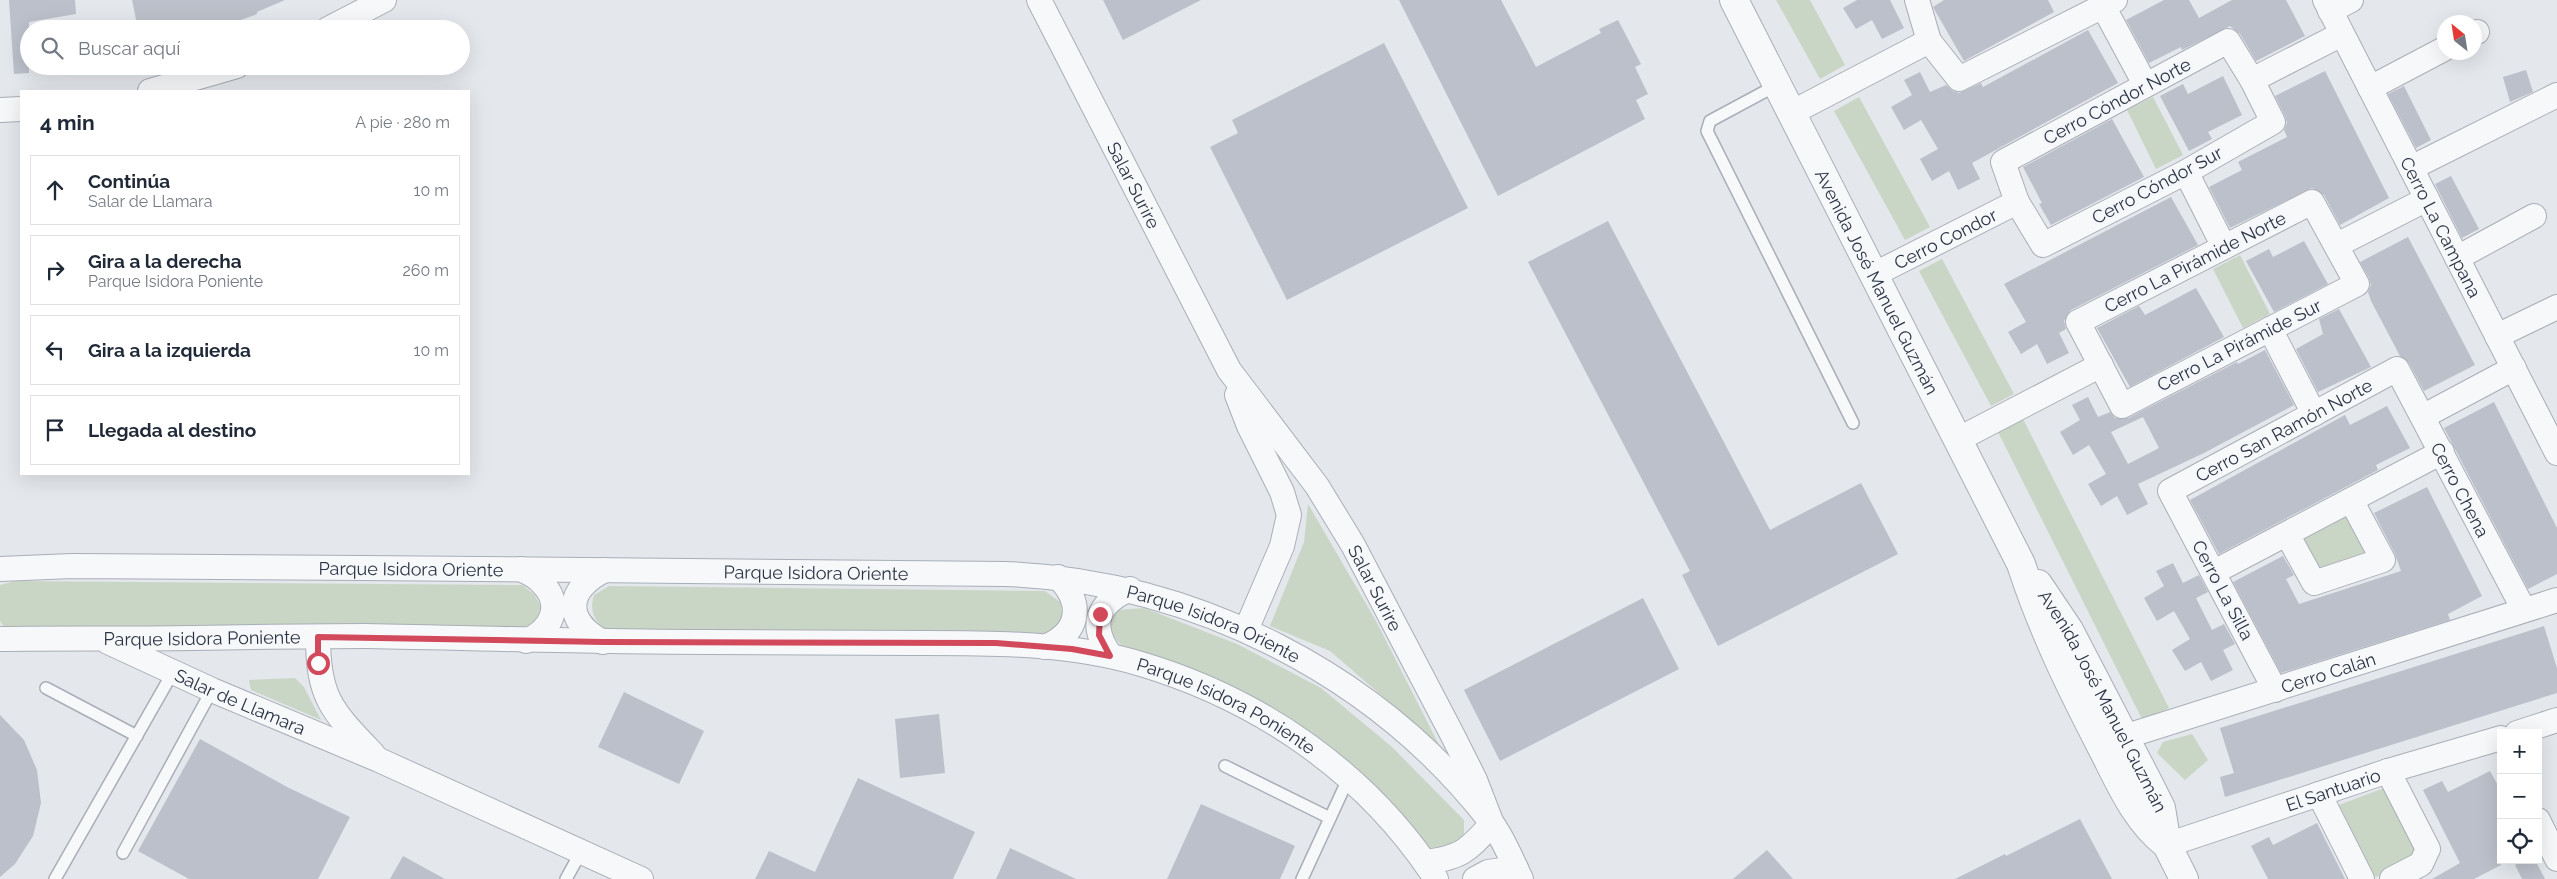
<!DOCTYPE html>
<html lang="es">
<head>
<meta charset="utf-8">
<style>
  body { margin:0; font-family:Raleway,sans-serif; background:#f6f6f7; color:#1f2937 }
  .controls { position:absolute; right:15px; bottom:15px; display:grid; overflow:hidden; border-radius:0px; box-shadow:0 5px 20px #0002 }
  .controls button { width:45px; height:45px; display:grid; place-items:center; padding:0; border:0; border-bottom:1px solid #e0e1e3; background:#fff; color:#1f2937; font:25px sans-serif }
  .compass { position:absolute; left:2437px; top:15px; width:45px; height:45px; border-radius:50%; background:#fff; box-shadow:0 5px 20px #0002; rotate:330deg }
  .stop { position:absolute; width:15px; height:15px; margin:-11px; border:4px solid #d1495b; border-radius:50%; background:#fff }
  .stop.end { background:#d1495b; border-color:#fff; box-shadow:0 1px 5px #0008 }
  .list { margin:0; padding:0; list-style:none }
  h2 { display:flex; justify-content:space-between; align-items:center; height:65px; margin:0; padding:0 20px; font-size:21px }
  h2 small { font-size:16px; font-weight:400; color:#747a83 }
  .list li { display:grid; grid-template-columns:32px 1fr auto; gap:15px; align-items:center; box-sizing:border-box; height:70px; margin:0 10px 10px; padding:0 10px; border:1px solid #e0e1e3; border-radius:0px }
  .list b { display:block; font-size:19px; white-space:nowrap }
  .list p { margin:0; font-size:16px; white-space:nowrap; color:#747a83 }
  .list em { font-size:16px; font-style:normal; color:#747a83 }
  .icon { flex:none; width:28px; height:28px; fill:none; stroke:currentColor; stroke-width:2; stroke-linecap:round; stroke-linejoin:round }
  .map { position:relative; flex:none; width:2557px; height:879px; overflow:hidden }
  .search { position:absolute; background:#fff; box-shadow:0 5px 20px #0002; left:20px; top:20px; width:450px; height:55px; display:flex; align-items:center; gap:12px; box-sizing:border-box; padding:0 18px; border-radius:28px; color:#747a83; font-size:19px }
  .panel { position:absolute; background:#fff; box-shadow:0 5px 20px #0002; left:20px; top:90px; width:450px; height:385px; border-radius:0px }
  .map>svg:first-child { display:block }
  .green { fill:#c9d6c5 }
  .building { fill:#bbc0ca; fill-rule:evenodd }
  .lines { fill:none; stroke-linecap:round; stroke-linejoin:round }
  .service-casing { stroke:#a9aeb7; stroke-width:14 }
  .minor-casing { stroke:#a9aeb7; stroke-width:26 }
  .tertiary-casing { stroke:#a9aeb7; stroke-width:30 }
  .service { stroke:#f7f8fa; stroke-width:11 }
  .minor { stroke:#f7f8fa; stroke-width:24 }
  .tertiary { stroke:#f7f8fa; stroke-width:28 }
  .route { stroke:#d1495b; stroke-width:6 }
  .labels { text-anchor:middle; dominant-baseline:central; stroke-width:5; stroke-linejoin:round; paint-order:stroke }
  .street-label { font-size:18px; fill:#2b3445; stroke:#f4f6f9 }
</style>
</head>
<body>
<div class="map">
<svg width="2557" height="879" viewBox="0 0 2557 879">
  <rect width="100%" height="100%" fill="#e4e7ec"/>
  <g class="green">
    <path d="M 1776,0 L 1810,0 L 1845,65 L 1820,79 Z"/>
    <path d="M 1859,97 L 1930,227 L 1905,240 L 1834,111 Z"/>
    <path d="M 2153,97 L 2183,155 L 2156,169 L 2127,110 Z"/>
    <path d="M 2240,255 L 2270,314 L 2243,328 L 2213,269 Z"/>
    <path d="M 1942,259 L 2014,394 L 1991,406 L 1919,271 Z"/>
    <path d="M 2022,417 L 2169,708 L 2143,721 L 1997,430 Z"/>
    <path d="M 1308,504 L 1376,621 L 1439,745 L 1330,651 L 1270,626 L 1304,542 Z"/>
    <path d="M 2349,514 L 2370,554 L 2317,572 L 2298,541 Z"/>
    <path d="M 16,581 L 522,585 L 534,594 L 541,607 L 535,622 L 525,633 L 7,631 L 0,621 L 0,585 Z"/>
    <path d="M 609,586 L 1045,591 L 1060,602 L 1063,617 L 1055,631 L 1039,640 L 612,635 C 597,623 588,615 594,595 Z"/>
    <path d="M 1144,608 L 1237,644 L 1321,688 L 1392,747 L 1464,820 L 1464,838 L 1447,850 L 1432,852 L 1354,769 L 1125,650 L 1109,630 L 1117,610 Z"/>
    <path d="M 295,678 L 304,687 L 321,720 L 251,690 L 249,680 Z"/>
    <path d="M 2192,734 L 2208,760 L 2185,780 L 2157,753 L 2163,742 Z"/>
    <path d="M 2387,787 L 2418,848 L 2412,859 L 2376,877 L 2368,870 L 2336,806 Z"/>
  </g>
  <g class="building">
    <path d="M 9,0 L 75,0 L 76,14 L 29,22 L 29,73 L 14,74 Z"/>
    <path d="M 132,0 L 285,0 L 257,12 L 257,14 L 217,29 L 138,29 Z"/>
    <path d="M 1103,0 L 1201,0 L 1123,40 Z"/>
    <path d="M 1399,0 L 1501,0 L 1536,67 L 1601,33 L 1599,29 L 1618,20 L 1641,64 L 1635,67 L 1648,94 L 1636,100 L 1645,119 L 1498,196 Z"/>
    <path d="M 1857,0 L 1890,0 L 1904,28 L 1882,39 L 1872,20 L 1856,29 L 1843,8 Z"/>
    <path d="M 1944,0 L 2048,0 L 2054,12 L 1964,61 L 1933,7 Z"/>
    <path d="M 2164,0 L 2189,0 L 2199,18 L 2232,0 L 2286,0 L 2305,36 L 2256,61 L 2240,34 L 2230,26 L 2182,50 L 2181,47 L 2149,63 L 2126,20 Z"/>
    <path d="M 2088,30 L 2118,83 L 1972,163 L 1980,179 L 1958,190 L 1949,171 L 1932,181 L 1920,159 L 1938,149 L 1921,120 L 1904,130 L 1891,107 L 1912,95 L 1904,80 L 1920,72 L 1930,92 L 1946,85 L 1953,91 L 1959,93 L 1981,83 L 1983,87 Z"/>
    <path d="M 1384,43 L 1468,208 L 1287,300 L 1210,147 L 1238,133 L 1232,120 Z"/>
    <path d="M 2526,70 L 2533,92 L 2510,102 L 2503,77 Z"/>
    <path d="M 2325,71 L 2389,198 L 2340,225 L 2324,195 L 2312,188 L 2230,228 L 2209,187 L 2242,170 L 2238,162 L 2287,137 L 2284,130 L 2287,123 L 2285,116 L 2275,96 Z"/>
    <path d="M 2223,76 L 2242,115 L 2208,132 L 2212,139 L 2189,151 L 2160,96 L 2183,84 L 2188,94 Z"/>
    <path d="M 2404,86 L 2431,140 L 2416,148 L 2388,94 Z"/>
    <path d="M 2112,119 L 2144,177 L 2051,225 L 2039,204 L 2042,203 L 2023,167 Z"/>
    <path d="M 2451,176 L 2479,229 L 2462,238 L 2435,184 Z"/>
    <path d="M 2171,197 L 2198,245 L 2071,310 L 2064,321 L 2066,329 L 2059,333 L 2069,353 L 2047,364 L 2037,344 L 2021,354 L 2008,332 L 2026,322 L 2004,284 Z"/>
    <path d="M 1608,221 L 1770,530 L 1861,483 L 1898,554 L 1718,646 L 1682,575 L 1690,571 L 1528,262 Z"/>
    <path d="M 2408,237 L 2475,365 L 2424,391 L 2409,363 L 2400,356 L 2371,301 L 2368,292 L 2371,285 L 2369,278 L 2360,262 Z"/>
    <path d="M 2304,241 L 2328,284 L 2274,312 L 2246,261 L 2269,249 L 2273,257 Z"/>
    <path d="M 2196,288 L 2224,337 L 2130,387 L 2097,328 L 2139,306 L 2145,315 Z"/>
    <path d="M 2339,309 L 2371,367 L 2318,392 L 2296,349 L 2323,334 L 2319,319 Z"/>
    <path d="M 2265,350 L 2294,405 L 2204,453 L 2138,484 L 2148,504 L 2127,515 L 2117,496 L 2101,506 L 2088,484 L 2106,474 L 2089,445 L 2073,455 L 2060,432 L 2080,420 L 2072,405 L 2088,397 L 2098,417 L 2110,412 L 2115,418 L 2128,418 L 2237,362 L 2238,364 ZM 2143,417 L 2159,448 L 2128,464 L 2111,432 Z"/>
    <path d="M 2494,402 L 2557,528 L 2557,574 L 2528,589 L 2444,428 Z"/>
    <path d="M 2387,406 L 2410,448 L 2376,465 L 2378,470 L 2219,554 L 2190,500 L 2345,415 L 2350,425 Z"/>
    <path d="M 2427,487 L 2482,596 L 2448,614 L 2450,620 L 2281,673 L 2233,582 L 2283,556 L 2294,575 L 2286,579 L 2299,604 L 2401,571 L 2395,554 L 2374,513 Z"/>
    <path d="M 2173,563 L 2183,583 L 2199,575 L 2208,592 L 2196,598 L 2212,630 L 2224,624 L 2235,644 L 2223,650 L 2233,670 L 2211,681 L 2201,662 L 2185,671 L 2172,650 L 2190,639 L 2174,611 L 2157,621 L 2144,598 L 2164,586 L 2156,571 Z"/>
    <path d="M 1643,598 L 1679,669 L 1500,761 L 1464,690 Z"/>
    <path d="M 2544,626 L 2557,668 L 2557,693 L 2225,797 L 2220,777 L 2234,773 L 2220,728 Z"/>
    <path d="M 624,692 L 704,731 L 679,784 L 598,747 Z"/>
    <path d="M 939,714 L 945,773 L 900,778 L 895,719 Z"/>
    <path d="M 0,715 L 24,740 L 37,770 L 41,803 L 33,836 L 15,864 L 0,877 Z"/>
    <path d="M 200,739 L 289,788 L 350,817 L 318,879 L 189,879 L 138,851 Z"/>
    <path d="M 2490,771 L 2501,791 L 2501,865 L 2474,879 L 2432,879 L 2460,863 L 2423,790 L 2442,781 L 2448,792 Z"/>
    <path d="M 858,778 L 975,832 L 953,879 L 755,879 L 769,851 L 815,872 Z"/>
    <path d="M 1201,804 L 1295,846 L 1280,879 L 1167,879 Z"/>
    <path d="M 2080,819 L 2112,879 L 1955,879 L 2005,854 L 2006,856 Z"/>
    <path d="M 2317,823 L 2345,879 L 2268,879 L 2251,846 L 2269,837 L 2273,845 Z"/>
    <path d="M 1010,848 L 1076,879 L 996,879 Z"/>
    <path d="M 1767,850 L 1793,879 L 1733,879 Z"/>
    <path d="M 403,856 L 445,879 L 390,879 Z"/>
    <path d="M 2525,860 L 2535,860 L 2545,879 L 2522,879 L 2515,865 Z"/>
  </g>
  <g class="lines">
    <defs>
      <g id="service">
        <path d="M 1777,85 L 1710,121 L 1707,131 L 1853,423"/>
        <path d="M 46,688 L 137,736"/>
        <path d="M 1225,766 L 1330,818"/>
        <path d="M 123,853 L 212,690"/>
        <path d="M 55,879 L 173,672"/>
        <path d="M 566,879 L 581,852"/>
        <path d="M 1302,879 L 1349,777"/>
      </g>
      <g id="minor">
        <path id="s1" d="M 1039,0 L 1229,370 L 1317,486 L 1353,545 L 1453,736 L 1475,780 L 1492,824 C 1468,850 1462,858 1425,862"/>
        <path d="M 1917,0 L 1929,41 L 1959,79 L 2115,0"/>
        <path id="s2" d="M 2325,0 L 2557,453"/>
        <path d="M 2103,6 L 2145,84"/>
        <path d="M 2330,11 L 2351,0"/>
        <path d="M 328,29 L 384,0"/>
        <path d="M 2474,33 L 2477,32"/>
        <path d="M 2228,41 L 2252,80 L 2273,122 L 2186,172 L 2043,245 L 2017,202 L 2003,162 Z"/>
        <path d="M 2252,80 L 2342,34"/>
        <path d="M 2370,88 L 2444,49"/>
        <path d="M 150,91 L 237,66"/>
        <path d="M 0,110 L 21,109"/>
        <path d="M 1791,113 L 1929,41"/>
        <path d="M 2411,168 L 2557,95"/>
        <path d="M 2186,172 L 2224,247"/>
        <path d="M 2312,202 L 2357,284 L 2122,406 L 2078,322 Z"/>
        <path d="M 2337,245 L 2427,199"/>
        <path d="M 2457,258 L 2534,216"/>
        <path id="s3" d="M 1873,275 L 2017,202"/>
        <path d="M 2270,329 L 2314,414"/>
        <path d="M 2497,336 L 2557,307"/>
        <path d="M 1237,395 L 1249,426 L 1282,492 L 1289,515 L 1282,546 L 1246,630"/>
        <path d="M 2424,416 L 2514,368"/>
        <path d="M 1957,440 L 2101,365"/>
        <path d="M 2287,534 L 2314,583 L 2383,560 L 2351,500"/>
        <path id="s4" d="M 0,569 L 72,566 L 363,568 L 1006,574 C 1193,581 1377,674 1491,822 C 1504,839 1512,861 1521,879"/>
        <path d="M 521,569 C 528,573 536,576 541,582 C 564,604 552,630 526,641"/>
        <path d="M 2214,572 L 2442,452"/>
        <path d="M 318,637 C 318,698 332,711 373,754"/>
        <path id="s5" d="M 0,639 C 63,638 127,639 190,638 C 249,637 307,636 366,636 C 480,638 594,642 708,642 C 777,642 846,643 914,643 C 990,643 1067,642 1141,664 C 1261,700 1367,773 1436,879"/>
        <path id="s6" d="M 108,642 L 212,690 L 379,760 L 641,879"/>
        <path d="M 603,642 C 563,620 566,589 605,570"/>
        <path d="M 1045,647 C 1080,632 1084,604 1058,577"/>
        <path d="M 1111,656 C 1089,626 1096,604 1130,589"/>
        <path id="s7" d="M 2275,690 L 2170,491 L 2397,369 L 2524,610"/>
        <path d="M 2517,733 L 2557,720"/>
        <path id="s8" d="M 2108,742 L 2557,600"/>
        <path d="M 2388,771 L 2428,849 L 2421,864 L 2392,879"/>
        <path d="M 2319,794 L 2362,879"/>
        <path d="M 2538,820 L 2557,859"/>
        <path id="s9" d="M 2167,845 L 2388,771 L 2501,738"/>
        <path d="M 1475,879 L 1488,872 L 1516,868"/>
      </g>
      <g id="tertiary">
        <path id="s10" d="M 1734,0 L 2021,564 C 2042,629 2071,688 2102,748 C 2120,783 2135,820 2167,845"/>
        <path id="s11" d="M 2038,584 L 2069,630 L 2149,784 L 2161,808 L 2167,845 L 2184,879"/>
      </g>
    </defs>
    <use href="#service" class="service-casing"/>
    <use href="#minor" class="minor-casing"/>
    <use href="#tertiary" class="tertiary-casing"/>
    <use href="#service" class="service"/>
    <use href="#minor" class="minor"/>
    <use href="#tertiary" class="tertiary"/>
  </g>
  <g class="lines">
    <path class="route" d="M 318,663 L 318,637 L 603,642 L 996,643 L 1072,649 L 1110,656 L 1099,635 L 1100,614"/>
  </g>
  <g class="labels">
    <g class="street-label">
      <text transform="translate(2117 101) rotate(-28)">Cerro Cóndor Norte</text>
      <text stroke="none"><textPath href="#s1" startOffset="208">Salar Surire</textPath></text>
      <text transform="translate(2157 185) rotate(-28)">Cerro Cóndor Sur</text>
      <text stroke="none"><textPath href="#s2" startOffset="255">Cerro La Campana</textPath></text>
      <text stroke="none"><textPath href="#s3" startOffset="81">Cerro Condor</textPath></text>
      <text transform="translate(2195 262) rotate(-27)">Cerro La Pirámide Norte</text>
      <text stroke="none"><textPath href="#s10" startOffset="316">Avenida José Manuel Guzmán</textPath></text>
      <text transform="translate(2239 345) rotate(-27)">Cerro La Pirámide Sur</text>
      <text stroke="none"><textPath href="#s7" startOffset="354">Cerro San Ramón Norte</textPath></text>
      <text stroke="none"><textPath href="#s7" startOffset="619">Cerro Chena</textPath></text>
      <text stroke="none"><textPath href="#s4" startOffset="411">Parque Isidora Oriente</textPath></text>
      <text stroke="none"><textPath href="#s4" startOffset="816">Parque Isidora Oriente</textPath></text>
      <text stroke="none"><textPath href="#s1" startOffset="679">Salar Surire</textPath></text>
      <text transform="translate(2223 590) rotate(62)">Cerro La Silla</text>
      <text stroke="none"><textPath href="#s4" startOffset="1221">Parque Isidora Oriente</textPath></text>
      <text stroke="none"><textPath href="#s5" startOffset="202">Parque Isidora Poniente</textPath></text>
      <text stroke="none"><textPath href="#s8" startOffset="231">Cerro Calán</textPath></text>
      <text stroke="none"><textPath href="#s6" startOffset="145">Salar de Llamara</textPath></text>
      <text stroke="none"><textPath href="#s11" startOffset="134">Avenida José Manuel Guzmán</textPath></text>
      <text stroke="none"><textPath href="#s5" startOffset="1238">Parque Isidora Poniente</textPath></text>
      <text stroke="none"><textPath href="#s9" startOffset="175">El Santuario</textPath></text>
    </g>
  </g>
</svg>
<div class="controls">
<button>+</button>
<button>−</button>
<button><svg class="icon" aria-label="locate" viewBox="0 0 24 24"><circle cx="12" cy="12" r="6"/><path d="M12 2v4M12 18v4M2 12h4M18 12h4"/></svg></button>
</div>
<svg class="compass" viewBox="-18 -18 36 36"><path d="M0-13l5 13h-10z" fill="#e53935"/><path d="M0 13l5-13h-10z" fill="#747a83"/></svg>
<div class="stop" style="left:318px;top:663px"></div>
<div class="stop end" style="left:1100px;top:614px"></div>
<div class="search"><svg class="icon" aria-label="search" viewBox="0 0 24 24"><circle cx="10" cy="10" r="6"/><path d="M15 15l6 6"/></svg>Buscar aquí</div>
<section class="panel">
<h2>4 min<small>A pie · 280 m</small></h2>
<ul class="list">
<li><svg class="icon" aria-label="ahead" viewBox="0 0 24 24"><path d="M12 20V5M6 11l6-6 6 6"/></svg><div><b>Continúa</b><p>Salar de Llamara</p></div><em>10 m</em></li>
<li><svg class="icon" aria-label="right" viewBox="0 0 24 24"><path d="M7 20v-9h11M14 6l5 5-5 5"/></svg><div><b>Gira a la derecha</b><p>Parque Isidora Poniente</p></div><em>260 m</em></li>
<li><svg class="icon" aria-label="left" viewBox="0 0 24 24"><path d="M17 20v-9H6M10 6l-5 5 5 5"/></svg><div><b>Gira a la izquierda</b></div><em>10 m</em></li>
<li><svg class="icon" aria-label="arrive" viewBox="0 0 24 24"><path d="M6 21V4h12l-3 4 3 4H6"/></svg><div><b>Llegada al destino</b></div></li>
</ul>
</section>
</div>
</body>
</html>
